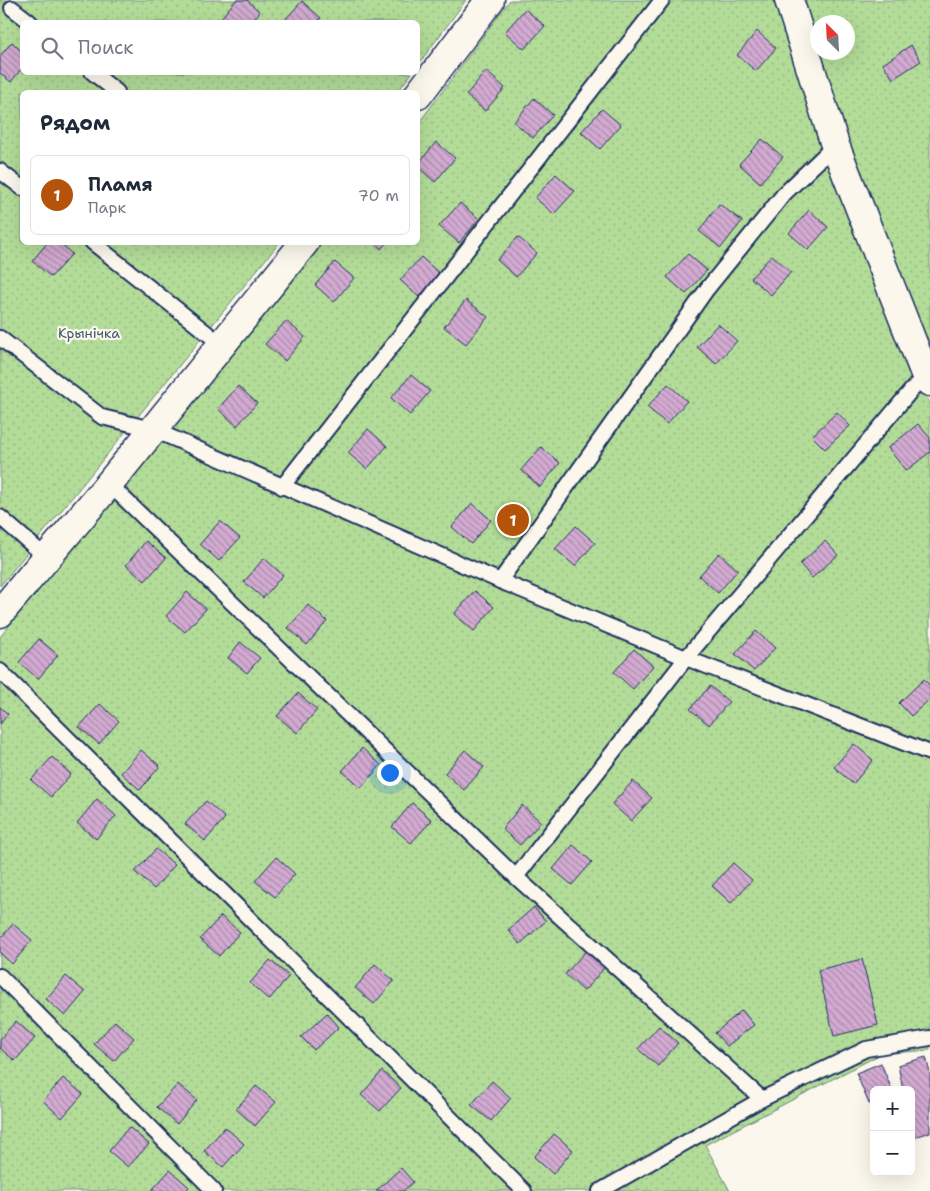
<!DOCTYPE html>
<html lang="ru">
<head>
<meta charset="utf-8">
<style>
  body { margin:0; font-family:"Shantell Sans",sans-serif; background:#f2f2f3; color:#1f2937 }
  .controls { position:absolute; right:15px; bottom:15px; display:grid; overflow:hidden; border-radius:8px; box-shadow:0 5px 20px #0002 }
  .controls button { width:45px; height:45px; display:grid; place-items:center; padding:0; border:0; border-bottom:1px solid #e0e1e3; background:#fff; color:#1f2937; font:25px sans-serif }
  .compass { position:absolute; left:810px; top:15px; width:45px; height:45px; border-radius:50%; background:#fff; box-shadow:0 5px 20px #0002; rotate:336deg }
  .you { position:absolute; left:389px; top:772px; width:18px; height:18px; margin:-12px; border:4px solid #fff; border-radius:50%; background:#1a73e8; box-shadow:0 0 0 8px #1a73e833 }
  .badge { display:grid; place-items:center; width:32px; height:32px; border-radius:50%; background:#b45309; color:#fff; font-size:16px; font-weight:700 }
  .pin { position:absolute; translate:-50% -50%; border:2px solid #fff; box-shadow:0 1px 5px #0006 }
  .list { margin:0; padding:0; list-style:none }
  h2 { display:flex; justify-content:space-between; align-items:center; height:65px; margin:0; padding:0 20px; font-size:21px }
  h2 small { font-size:16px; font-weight:400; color:#747a83 }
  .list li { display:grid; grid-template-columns:32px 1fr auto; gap:15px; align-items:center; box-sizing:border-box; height:80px; margin:0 10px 10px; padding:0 10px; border:1px solid #e0e1e3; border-radius:8px }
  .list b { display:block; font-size:19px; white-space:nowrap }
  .list p { margin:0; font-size:16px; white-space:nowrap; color:#747a83 }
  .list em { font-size:16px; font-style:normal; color:#747a83 }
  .icon { flex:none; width:28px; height:28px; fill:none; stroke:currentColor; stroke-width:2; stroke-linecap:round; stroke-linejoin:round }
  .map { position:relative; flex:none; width:930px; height:1191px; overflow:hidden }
  .search { position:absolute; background:#fff; box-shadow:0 5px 20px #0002; left:20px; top:20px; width:400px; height:55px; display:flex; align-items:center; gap:12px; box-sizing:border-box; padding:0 18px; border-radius:8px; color:#747a83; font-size:19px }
  .panel { position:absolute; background:#fff; box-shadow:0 5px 20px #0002; left:20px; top:90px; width:400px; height:155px; border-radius:8px }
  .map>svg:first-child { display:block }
  .green { fill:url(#green-dots); stroke:#67867b; fill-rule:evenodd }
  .building { fill:url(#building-back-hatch); stroke:#1b2f5e }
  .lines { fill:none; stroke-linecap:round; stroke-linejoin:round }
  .service-casing { stroke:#1b2f5e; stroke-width:18 }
  .minor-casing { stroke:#1b2f5e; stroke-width:31 }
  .service { stroke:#fbf7ec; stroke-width:14 }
  .minor { stroke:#fbf7ec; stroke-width:28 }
  .labels { text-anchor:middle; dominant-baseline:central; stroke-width:4.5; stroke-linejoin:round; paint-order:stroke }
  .park-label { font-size:14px; fill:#415a6c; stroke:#fbf7ec }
</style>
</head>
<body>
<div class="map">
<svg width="930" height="1191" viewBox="0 0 930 1191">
  <defs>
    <pattern id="green-dots" width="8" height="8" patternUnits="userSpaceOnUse" patternTransform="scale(1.25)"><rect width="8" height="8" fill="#b3dc98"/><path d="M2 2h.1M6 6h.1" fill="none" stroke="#99bd85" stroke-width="1.8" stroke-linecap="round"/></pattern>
    <pattern id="building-back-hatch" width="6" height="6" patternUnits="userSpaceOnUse" patternTransform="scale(1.25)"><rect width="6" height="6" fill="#d3aad1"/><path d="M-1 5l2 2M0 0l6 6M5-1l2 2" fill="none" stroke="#aa8bad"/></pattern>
  </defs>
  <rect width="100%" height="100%" fill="#fbf7ec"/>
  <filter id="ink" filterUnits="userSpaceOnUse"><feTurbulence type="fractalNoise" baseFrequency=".02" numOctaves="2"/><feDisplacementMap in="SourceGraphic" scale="10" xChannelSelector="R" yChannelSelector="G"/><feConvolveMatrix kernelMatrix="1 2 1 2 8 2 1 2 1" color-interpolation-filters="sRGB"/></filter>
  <g filter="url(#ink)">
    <g class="green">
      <path d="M 0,0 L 466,0 L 418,65 L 418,22 L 22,22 L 22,72 L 412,73 L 397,92 L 22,92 L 22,242 L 279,243 L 0,586 Z"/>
      <path d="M 510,0 L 773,0 L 822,144 L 915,378 L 930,403 L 930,1050 L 881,1054 L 705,1145 L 730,1191 L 0,1191 L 0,637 L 321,243 L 418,242 L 418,124 Z"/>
      <path d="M 799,0 L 930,0 L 930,352 L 842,127 ZM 818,22 L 848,22 L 848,52 L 818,52 Z"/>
    </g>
    <g class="building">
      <path d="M 236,0 L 247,0 L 260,12 L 251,22 L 226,22 L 221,18 Z"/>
      <path d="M 302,1 L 321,18 L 317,22 L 283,22 Z"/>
      <path d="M 525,9 L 545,26 L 524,49 L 505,32 Z"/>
      <path d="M 757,31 L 776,48 L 756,71 L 737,55 Z"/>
      <path d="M 12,42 L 22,52 L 22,68 L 11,82 L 0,73 L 0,56 Z"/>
      <path d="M 911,45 L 921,61 L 893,79 L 883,64 Z"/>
      <path d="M 486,71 L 505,88 L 485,111 L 466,95 Z"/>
      <path d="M 534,98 L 553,115 L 533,138 L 514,122 Z"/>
      <path d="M 602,109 L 621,125 L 600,149 L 581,132 Z"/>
      <path d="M 762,139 L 783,157 L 760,183 L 739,164 Z"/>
      <path d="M 436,142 L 455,158 L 435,182 L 418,167 L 418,164 Z"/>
      <path d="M 556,174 L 575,191 L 554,214 L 535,198 Z"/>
      <path d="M 460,203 L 479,219 L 459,243 L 439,226 Z"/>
      <path d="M 719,204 L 742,221 L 721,248 L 699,231 Z"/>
      <path d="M 809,210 L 828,227 L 808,250 L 789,233 Z"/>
      <path d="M 518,237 L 537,253 L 516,277 L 497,260 Z"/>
      <path d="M 48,242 L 59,242 L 72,254 L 51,277 L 32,261 Z"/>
      <path d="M 374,242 L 387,242 L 381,249 Z"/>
      <path d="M 688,254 L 707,270 L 686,294 L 667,277 Z"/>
      <path d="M 772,255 L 791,272 L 771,295 L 751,278 Z"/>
      <path d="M 421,257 L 440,274 L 419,297 L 400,280 Z"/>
      <path d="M 335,262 L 354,278 L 334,302 L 315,285 Z"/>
      <path d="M 466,300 L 488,317 L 466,344 L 444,327 Z"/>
      <path d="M 286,321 L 305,337 L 285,361 L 265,344 Z"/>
      <path d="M 718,324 L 737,341 L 716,364 L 697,347 Z"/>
      <path d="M 411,375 L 430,391 L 410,415 L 391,398 Z"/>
      <path d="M 668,384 L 687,401 L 667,424 L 647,407 Z"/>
      <path d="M 238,386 L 257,403 L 237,426 L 218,409 Z"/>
      <path d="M 837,412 L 850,426 L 825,449 L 812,436 Z"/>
      <path d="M 918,424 L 930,438 L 930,452 L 906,471 L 888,448 Z"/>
      <path d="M 368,429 L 387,446 L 367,469 L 348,453 Z"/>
      <path d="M 541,447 L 560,463 L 540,487 L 521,470 Z"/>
      <path d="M 472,503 L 491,520 L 471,544 L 452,527 Z"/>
      <path d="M 220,521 L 240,538 L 219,561 L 200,544 Z"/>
      <path d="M 576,526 L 595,543 L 575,566 L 555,549 Z"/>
      <path d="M 146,541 L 166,558 L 145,581 L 126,565 Z"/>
      <path d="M 825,541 L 838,555 L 812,578 L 800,564 Z"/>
      <path d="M 719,553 L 738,570 L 718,593 L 699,576 Z"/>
      <path d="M 264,558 L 283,575 L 263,598 L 244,582 Z"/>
      <path d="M 475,591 L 494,607 L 474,631 L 454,614 Z"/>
      <path d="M 187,592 L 206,609 L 185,632 L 166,616 Z"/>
      <path d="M 308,605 L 327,621 L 307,645 L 288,628 Z"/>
      <path d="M 756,631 L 775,648 L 754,671 L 735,654 Z"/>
      <path d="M 39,639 L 58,655 L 38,679 L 19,662 Z"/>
      <path d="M 240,642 L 260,658 L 247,673 L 228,658 Z"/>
      <path d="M 634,649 L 653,666 L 633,689 L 614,672 Z"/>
      <path d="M 924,679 L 930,686 L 930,699 L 911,716 L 899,703 Z"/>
      <path d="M 710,686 L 729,702 L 709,725 L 690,709 Z"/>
      <path d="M 298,693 L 317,710 L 297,733 L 277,716 Z"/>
      <path d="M 100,704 L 119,721 L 99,744 L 79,727 Z"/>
      <path d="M 0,707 L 8,714 L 0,724 Z"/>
      <path d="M 854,744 L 873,760 L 853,784 L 834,767 Z"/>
      <path d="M 362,748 L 381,765 L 361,788 L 342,771 Z"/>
      <path d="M 141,750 L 160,766 L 140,790 L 121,773 Z"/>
      <path d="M 465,750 L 484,767 L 464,790 L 445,773 Z"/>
      <path d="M 52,757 L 71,774 L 51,797 L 31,780 Z"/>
      <path d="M 633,781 L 652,798 L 631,821 L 612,804 Z"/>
      <path d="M 97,799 L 116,816 L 96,839 L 77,823 Z"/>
      <path d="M 206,801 L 225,818 L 205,841 L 185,824 Z"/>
      <path d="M 412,803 L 432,820 L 411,843 L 392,827 Z"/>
      <path d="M 522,805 L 541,822 L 520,845 L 502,829 Z"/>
      <path d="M 573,845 L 592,862 L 572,885 L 553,869 Z"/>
      <path d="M 156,849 L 175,865 L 154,889 L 135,872 Z"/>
      <path d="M 276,857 L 295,874 L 275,897 L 255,881 Z"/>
      <path d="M 733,863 L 752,880 L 731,903 L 712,886 Z"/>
      <path d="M 534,907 L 546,921 L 520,944 L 508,930 Z"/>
      <path d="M 221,916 L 240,932 L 219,956 L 200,939 Z"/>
      <path d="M 13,924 L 32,940 L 12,964 L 0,953 L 0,939 Z"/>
      <path d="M 586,951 L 605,967 L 584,991 L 565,974 Z"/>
      <path d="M 862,959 L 878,1025 L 834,1036 L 818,970 Z"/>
      <path d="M 270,960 L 289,976 L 269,1000 L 250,983 Z"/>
      <path d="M 375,964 L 394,981 L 374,1004 L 355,988 Z"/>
      <path d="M 66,976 L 85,992 L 65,1016 L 46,999 Z"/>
      <path d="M 742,1010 L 754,1025 L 727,1046 L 715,1033 Z"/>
      <path d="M 327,1013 L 339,1027 L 314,1050 L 301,1037 Z"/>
      <path d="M 16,1021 L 35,1038 L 15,1061 L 0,1048 L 0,1039 Z"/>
      <path d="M 115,1021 L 134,1038 L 114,1061 L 94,1044 Z"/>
      <path d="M 659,1026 L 678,1043 L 658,1066 L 638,1049 Z"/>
      <path d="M 926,1057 L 930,1073 L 930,1132 L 914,1137 L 911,1124 L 911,1090 L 903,1090 L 898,1065 Z"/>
      <path d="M 881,1063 L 892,1090 L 874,1090 L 874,1102 L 869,1104 L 856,1073 Z"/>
      <path d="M 382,1071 L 401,1088 L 380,1111 L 361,1095 Z"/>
      <path d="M 63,1078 L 83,1094 L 62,1118 L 43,1101 Z"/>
      <path d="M 492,1081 L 511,1098 L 491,1121 L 471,1105 Z"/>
      <path d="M 178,1084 L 197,1100 L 177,1124 L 157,1107 Z"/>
      <path d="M 256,1086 L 276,1102 L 255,1126 L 236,1109 Z"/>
      <path d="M 129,1127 L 149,1144 L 128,1167 L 109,1151 Z"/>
      <path d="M 225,1127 L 244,1144 L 223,1167 L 204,1151 Z"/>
      <path d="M 554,1134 L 573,1150 L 553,1174 L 534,1157 Z"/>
      <path d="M 401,1168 L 413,1182 L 403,1191 L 376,1191 Z"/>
      <path d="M 170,1170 L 189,1187 L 185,1191 L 151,1191 Z"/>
    </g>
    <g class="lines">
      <defs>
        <g id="service">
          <path d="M 12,8 L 30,22"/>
          <path d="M 92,72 L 117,92"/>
          <path d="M 0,171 L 22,188"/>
          <path d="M 92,242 L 222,345"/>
          <path d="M 0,338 L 102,417 L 152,429 L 500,581 L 686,658 L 930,753"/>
          <path d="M 109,484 L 516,877 L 762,1099"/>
          <path d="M 282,487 L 662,0"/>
          <path d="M 0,517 L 46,557"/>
          <path d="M 500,581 L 707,289 L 784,194 L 835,145"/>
          <path d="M 0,671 L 524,1191"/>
          <path d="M 516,877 L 686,658 L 925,374"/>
          <path d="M 0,976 L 214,1191"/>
          <path d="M 600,1191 L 762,1099 L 866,1049 L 930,1038"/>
        </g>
        <g id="minor">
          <path d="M 789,0 L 835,145 L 925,374 L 930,382"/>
          <path d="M 418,95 L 490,0"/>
          <path d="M 0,613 L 109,484 L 305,242"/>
        </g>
      </defs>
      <use href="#service" class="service-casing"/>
      <use href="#minor" class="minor-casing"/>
      <use href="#service" class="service"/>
      <use href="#minor" class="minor"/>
    </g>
  </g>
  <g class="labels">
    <g class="park-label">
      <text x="89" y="333">Крынічка</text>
    </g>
  </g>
</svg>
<div class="controls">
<button>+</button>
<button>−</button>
</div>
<svg class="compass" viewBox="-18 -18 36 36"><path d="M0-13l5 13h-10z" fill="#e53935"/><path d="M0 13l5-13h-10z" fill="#747a83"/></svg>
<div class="you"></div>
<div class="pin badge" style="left:513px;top:520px">1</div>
<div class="search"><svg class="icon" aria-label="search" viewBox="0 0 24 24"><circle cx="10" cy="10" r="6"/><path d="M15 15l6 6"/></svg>Поиск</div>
<section class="panel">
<h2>Рядом<small></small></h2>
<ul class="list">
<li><span class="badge">1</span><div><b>Пламя</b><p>Парк</p></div><em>70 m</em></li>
</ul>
</section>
</div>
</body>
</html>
